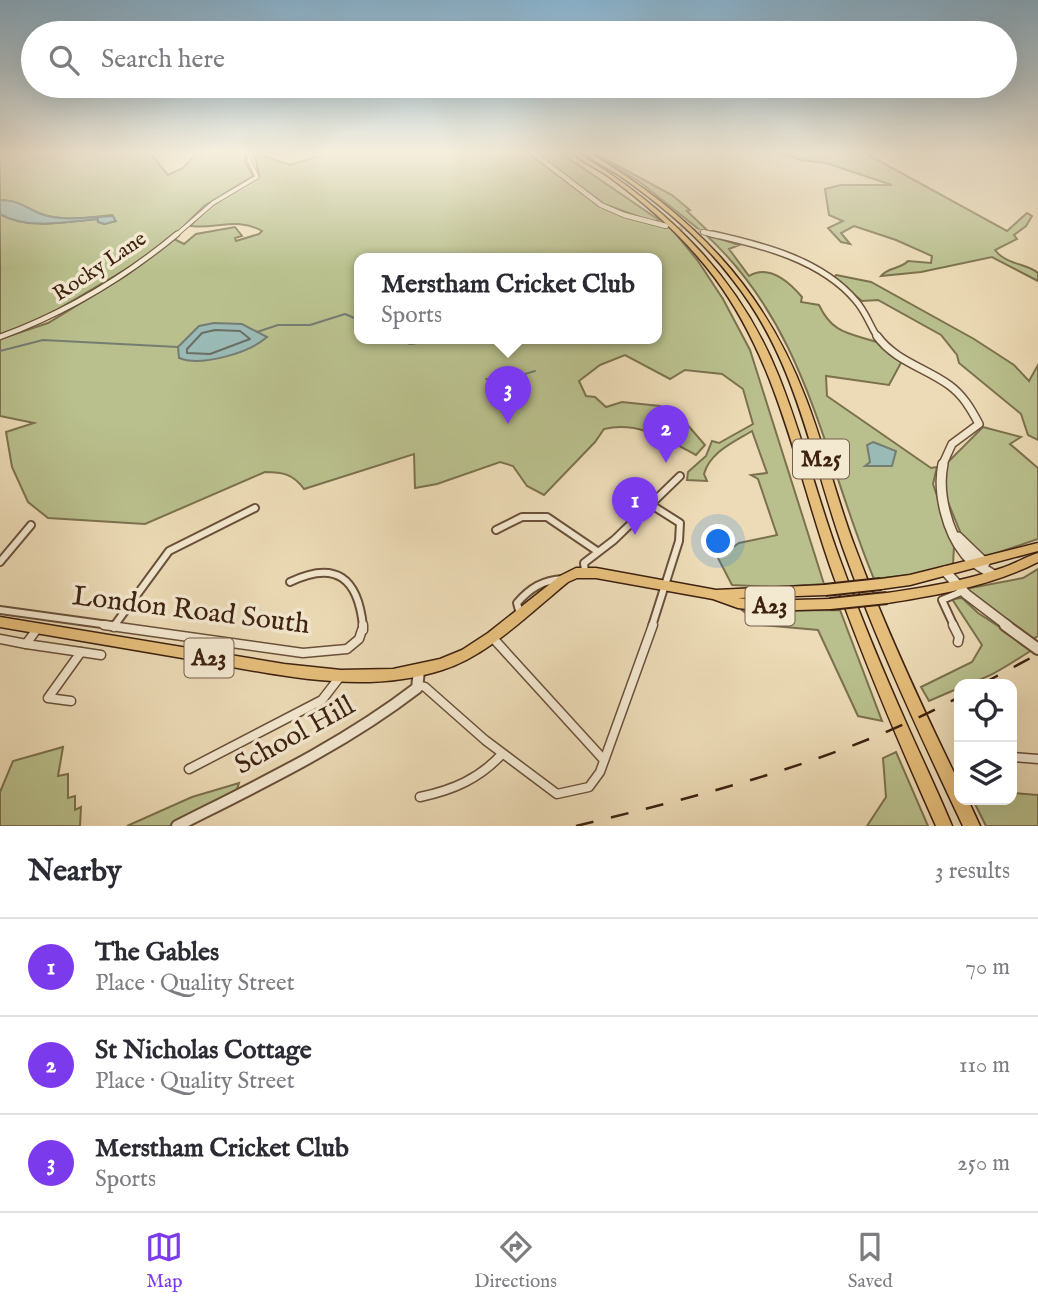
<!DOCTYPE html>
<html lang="en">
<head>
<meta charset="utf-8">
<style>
  body { margin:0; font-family:"IM FELL English",serif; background:#f7f7f7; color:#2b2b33 }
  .controls { position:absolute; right:21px; bottom:21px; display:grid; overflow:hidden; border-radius:14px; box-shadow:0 7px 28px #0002 }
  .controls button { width:63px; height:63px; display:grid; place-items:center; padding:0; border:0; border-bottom:2px solid #e1e1e2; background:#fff; color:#2b2b33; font:35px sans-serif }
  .you { position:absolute; left:719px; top:542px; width:24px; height:24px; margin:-18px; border:5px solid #fff; border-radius:50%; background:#1a73e8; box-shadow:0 0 0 10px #1a73e833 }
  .badge { display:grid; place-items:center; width:46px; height:46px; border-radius:50%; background:#7c3aed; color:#fff; font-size:23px; font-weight:700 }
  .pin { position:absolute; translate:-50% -58px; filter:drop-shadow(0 2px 4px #0008) }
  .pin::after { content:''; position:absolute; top:37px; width:24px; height:21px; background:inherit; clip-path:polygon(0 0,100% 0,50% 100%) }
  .popup { position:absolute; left:354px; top:253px; width:308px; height:91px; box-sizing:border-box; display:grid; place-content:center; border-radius:14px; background:#fff; filter:drop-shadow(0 2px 5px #0005); font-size:23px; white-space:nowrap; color:#7c7c81 }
  .popup b { font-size:26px; color:#2b2b33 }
  .popup::after { content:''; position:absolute; left:50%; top:100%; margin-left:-14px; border:14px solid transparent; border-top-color:#fff }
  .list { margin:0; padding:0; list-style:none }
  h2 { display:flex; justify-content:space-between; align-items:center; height:91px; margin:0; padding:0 28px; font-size:30px }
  h2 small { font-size:23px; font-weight:400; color:#7c7c81 }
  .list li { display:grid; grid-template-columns:46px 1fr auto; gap:21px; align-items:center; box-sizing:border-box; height:98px; padding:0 28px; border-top:2px solid #e1e1e2 }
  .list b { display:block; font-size:26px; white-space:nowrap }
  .list p { margin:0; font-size:23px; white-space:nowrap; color:#7c7c81 }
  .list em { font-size:23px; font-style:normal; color:#7c7c81 }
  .icon { flex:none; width:38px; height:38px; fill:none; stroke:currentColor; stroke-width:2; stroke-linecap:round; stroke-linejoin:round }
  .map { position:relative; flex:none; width:1038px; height:826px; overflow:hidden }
  .search { position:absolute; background:#fff; box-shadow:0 7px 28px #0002; left:21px; right:21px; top:21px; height:77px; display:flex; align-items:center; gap:18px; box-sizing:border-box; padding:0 24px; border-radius:38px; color:#7c7c81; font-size:26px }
  .sheet { height:385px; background:#fff }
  nav { display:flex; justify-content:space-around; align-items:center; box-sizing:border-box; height:98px; border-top:2px solid #e1e1e2; background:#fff; font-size:19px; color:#7c7c81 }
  nav a { display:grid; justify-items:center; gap:4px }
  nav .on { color:#7c3aed }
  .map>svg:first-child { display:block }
  .green { fill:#b9c08d; stroke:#7c714f; stroke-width:2; fill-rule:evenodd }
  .water { fill:#9abab5; stroke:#757d73; stroke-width:2 }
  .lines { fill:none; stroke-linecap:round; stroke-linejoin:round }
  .shore { stroke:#6c6e63; stroke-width:2 }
  .stream { stroke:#757d73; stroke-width:2 }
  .tertiary-tunnel { stroke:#c9b695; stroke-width:4.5; stroke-dasharray:4.5 2; stroke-linecap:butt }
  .minor-far3-casing { stroke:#6a503a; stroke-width:5 }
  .minor-far2-casing { stroke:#6a503a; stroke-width:7 }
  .minor-far1-casing { stroke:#6a503a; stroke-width:10 }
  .minor-casing { stroke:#6a503a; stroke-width:11 }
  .tertiary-far4-casing { stroke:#6a503a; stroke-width:6 }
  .tertiary-far3-casing { stroke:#6a503a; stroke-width:8 }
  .tertiary-far2-casing { stroke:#6a503a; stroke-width:10 }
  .tertiary-far1-casing { stroke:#6a503a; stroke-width:12 }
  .tertiary-casing { stroke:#6a503a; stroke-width:14 }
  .primary-casing { stroke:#3e2211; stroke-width:3 }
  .motorway-casing { stroke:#3e2211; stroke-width:3 }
  .minor-far3 { stroke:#f3e8d0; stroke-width:3.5 }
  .minor-far2 { stroke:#f3e8d0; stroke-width:4.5 }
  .minor-far1 { stroke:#f3e8d0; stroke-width:6 }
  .minor { stroke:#f3e8d0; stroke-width:8 }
  .tertiary-far4 { stroke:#f3e8d0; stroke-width:4.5 }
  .tertiary-far3 { stroke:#f3e8d0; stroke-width:5 }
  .tertiary-far2 { stroke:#f3e8d0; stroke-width:7 }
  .tertiary-far1 { stroke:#f3e8d0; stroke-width:9 }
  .tertiary { stroke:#f3e8d0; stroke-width:10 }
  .primary { fill:#e6be7b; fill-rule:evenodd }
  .motorway { fill:#e6be7b; fill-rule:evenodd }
  .rail { stroke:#3e2211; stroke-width:2.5; stroke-dasharray:18 18; stroke-linecap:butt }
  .primary-bridge-casing { stroke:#3e2211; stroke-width:14; stroke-linecap:butt }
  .primary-bridge { stroke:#e6be7b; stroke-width:10 }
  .labels { text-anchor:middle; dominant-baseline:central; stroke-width:7; stroke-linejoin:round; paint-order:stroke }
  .far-street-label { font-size:21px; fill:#3e2211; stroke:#f3e8d0 }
  .shield { fill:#f3e8d0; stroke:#745d4a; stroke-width:2 }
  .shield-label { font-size:23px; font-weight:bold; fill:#3e2211 }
  .near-street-label { font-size:28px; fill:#3e2211; stroke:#f3e8d0 }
</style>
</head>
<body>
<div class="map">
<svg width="1038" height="826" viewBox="0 0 1038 826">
  <rect width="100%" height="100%" fill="#ecdbb6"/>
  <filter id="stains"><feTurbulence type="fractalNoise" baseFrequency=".00286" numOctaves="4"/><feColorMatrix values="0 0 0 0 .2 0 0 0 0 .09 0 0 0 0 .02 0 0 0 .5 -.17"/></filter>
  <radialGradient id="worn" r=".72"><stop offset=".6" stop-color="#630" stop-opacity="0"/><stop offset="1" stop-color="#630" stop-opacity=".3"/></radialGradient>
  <g class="green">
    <path d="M 0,153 L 150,153 L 168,175 L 183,168 L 197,153 L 246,153 L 245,161 L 253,176 L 204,206 L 180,230 L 135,264 L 38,321 L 0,334 L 0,214 C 28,230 67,222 97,219 L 98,222 L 104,224 L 116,221 L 112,215 C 90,217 62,222 41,214 C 24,207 20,201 0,200 Z"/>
    <path d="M 255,153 L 290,165 L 328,153 L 528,153 L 598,205 L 629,218 L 671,228 L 698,261 L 723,299 L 750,350 L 824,584 L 778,587 L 732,585 L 718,558 L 739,543 L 777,535 L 758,479 L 751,475 L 767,473 L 752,431 C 734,442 710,452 704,474 L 707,481 L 687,480 L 688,472 L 706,456 L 712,441 L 719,443 L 753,424 L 743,389 L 722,374 L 685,370 L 670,379 L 625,355 L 600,365 L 579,381 L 586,396 L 595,397 L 606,407 L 622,402 L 660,406 L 663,409 L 673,408 L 705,445 L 696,455 C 666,439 638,421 604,429 L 595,442 L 544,495 L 527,486 L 513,466 L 500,462 L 437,484 L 415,488 L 414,454 L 304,489 C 293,474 283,472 265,472 L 145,524 L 48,518 L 28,502 L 12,467 L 6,432 L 34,423 L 0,416 L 0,339 L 48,323 L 127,275 L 174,239 L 184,244 L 196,234 L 235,227 L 242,236 L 235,238 L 236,241 L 259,234 L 262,231 C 238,217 217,229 190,226 L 208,208 L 259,177 ZM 359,258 L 657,258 L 657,338 L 359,338 Z"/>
    <path d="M 536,153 L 561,153 L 659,220 L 654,222 L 604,204 Z"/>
    <path d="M 594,153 L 672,195 L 690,210 L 687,211 L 708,231 L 701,231 L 641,183 Z"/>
    <path d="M 778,153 L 865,153 L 1007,231 L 1027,213 L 1032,216 L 1026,226 L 1014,235 L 1017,239 L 995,250 C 1006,265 1026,263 1038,273 L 1038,281 L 992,257 L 921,272 L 881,276 C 888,267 901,269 908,261 L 931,263 L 932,256 L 896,240 L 854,226 L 841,233 L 850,244 L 841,242 L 828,228 L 843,221 L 829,215 L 825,189 L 841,185 L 892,185 L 826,163 L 801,160 Z"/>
    <path d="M 705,234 L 739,245 L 729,249 L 749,276 C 769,264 790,283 802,297 L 801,302 L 819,305 C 833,335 851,333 879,343 C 887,347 895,354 903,359 L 889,385 L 826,376 L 827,396 L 931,468 L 937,467 L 933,484 L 954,546 L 953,565 L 910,575 L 874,579 C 823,457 808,328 705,234 Z"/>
    <path d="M 836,275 L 871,282 L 974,339 L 1014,365 L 1029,381 L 1038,365 L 1038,440 L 1028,435 L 1021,414 L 959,363 L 957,355 L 941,335 L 878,300 L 862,301 L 834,278 Z"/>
    <path d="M 983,427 L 1021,437 L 1010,444 L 1038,468 L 1038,539 L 985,557 L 961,534 L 941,485 L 946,464 Z"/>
    <path d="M 1038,569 L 1038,636 L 1033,639 L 965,589 L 1023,578 Z"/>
    <path d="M 962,598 L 978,613 L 1034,649 C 1013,661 984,684 959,684 L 959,688 L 929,701 L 921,687 L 972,662 L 982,645 L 952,599 Z"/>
    <path d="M 840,610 L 882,721 L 858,716 L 818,630 L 762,625 L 743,611 Z"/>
    <path d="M 63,747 L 58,776 L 68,774 L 68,798 L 75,796 L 75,810 L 81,807 L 80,826 L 0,826 L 0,792 L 13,761 Z"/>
    <path d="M 896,752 L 928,826 L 867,826 L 886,797 L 883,758 Z"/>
    <path d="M 239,783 L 237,789 L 184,826 L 127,826 L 192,797 Z"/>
    <path d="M 1012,793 L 1038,795 L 1038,826 L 986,826 L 973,800 L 1012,800 Z"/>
  </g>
  <g class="water">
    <path d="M 0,200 C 22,201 23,207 41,214 C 63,222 91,217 113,216 L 115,221 L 105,224 L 98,222 L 98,219 C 67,222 28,230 0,214 Z"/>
    <path d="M 214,323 L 242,324 L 267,337 C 249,353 201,367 179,358 L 178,347 L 199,326 Z"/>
    <path d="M 873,442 L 896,451 L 892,466 L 865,466 L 870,462 L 867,445 Z"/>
  </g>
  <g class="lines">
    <path class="shore" d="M 215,330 L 240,331 L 250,339 L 210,354 L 187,353 L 187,349 L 202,333 Z"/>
    <g class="stream">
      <path d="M 257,332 L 278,325 L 310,325 L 345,314 L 359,320"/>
      <path d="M 398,338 L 410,344 L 456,338"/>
      <path d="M 0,351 L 43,340 L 178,347"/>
      <path d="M 486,379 L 515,377 L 535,371"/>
    </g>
    <path class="tertiary-tunnel" d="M 666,226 L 703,232"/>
    <defs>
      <path id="minor-far3" d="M 175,236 L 213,203 L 257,177 L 249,160 L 251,153"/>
      <path id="minor-far2" d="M 0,337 C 65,313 124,278 177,234"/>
      <g id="minor-far1">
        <path d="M 650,504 L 680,523 L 679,541 L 652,626"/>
        <path d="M 496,530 L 522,517 L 547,517 L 597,551"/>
        <path d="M 0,562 L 31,525"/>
        <path d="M 585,572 L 584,563 L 614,540 L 680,476"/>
        <path d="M 290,582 C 336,560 358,578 363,626"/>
        <path d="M 0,610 L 116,626"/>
        <path d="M 520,614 L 517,603 C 530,588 543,580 563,579"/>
        <path d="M 114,626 L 169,551 L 255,508"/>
        <path d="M 954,626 L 942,600 L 961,592"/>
      </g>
      <g id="minor">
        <path d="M 104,625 L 303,653 L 347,649 L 359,639 L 362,630"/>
        <path d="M 363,625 L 363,630"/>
        <path d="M 953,625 L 959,637 L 958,642"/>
        <path d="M 114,627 L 116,625"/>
        <path d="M 492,637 L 604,760"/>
        <path d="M 0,639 L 26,644 L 37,629"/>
        <path d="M 26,644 L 81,652 L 48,698 L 71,701"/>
        <path d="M 81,652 L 101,655"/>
        <path d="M 418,685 L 425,687 L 485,740 L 557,794 L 589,787 L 600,772 L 653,625"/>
        <path d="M 1012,757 L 1038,759"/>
        <path d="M 189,769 L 322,700 L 339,678"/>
        <path d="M 420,797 C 453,790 479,779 502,754"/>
      </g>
      <g id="tertiary-far4">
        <path d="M 533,153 L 601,205 L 624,215 L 666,226"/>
        <path d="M 703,232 L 719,236"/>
      </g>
      <path id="tertiary-far3" d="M 712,234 C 762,245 822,260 856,301 C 866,312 870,326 878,338"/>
      <path id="tertiary-far2" d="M 877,336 C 895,361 926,368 949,385 C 963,395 971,409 979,424 L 952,444 L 942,466"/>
      <g id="tertiary-far1">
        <path d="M 943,464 C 937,492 947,532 965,554 C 972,563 983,568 992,574"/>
        <path d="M 958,537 L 985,563"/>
        <path d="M 945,571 L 966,594 L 1008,626"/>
      </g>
      <g id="tertiary">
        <path d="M 1005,625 L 1038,649"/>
        <path d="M 177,826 C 260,784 343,745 417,688 L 419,671"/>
      </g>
      <g id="primary">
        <path d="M 1038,543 L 1038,551 L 910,585 L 881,589 L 877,587 L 875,584 L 877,581 L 881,579 L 910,575 Z"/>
        <path d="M 1038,553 L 1038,562 C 991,586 938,595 887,603 L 883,601 L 881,598 L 883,595 L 887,593 C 926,587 965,581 1002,568 C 1014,564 1026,557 1038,553 Z"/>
        <path d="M 576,568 L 596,568 L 716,590 L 825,585 L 829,587 L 831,590 L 829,593 L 825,595 L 738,598 L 763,601 L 830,599 L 834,601 L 836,604 L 834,607 L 830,609 L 763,611 L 738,608 L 713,599 L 596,578 L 577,578 L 568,582 C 531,612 488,656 442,670 C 362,696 275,674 194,660 C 130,649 65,638 0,627 L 0,617 L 284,664 L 341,670 L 393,669 L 440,659 L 462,650 L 488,633 L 560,576 Z"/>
      </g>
      <g id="motorway">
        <path d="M 572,153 L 578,153 C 669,209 739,277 779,377 C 804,440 819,505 843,568 C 862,621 884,673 907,725 C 922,759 938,792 952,826 L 936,826 C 898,741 861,654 830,566 C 796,468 778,363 715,278 C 685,238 648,205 608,176 C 596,168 583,162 572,153 Z"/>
        <path d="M 584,153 L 590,153 C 692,215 763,286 806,399 C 825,448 837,501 856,550 C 886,630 922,707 959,783 L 959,800 L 968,800 L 980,826 L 963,826 C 920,735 877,643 843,548 C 810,454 797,361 733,280 C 702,239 662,205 620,176 C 608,168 595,162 584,153 Z"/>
      </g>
    </defs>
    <use href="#minor-far3" class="minor-far3-casing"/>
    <use href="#minor-far2" class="minor-far2-casing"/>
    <use href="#minor-far1" class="minor-far1-casing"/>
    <use href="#minor" class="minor-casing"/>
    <use href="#tertiary-far4" class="tertiary-far4-casing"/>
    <use href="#tertiary-far3" class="tertiary-far3-casing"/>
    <use href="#tertiary-far2" class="tertiary-far2-casing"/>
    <use href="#tertiary-far1" class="tertiary-far1-casing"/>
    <use href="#tertiary" class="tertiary-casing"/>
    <use href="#primary" class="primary-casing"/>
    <use href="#motorway" class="motorway-casing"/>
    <use href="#minor-far3" class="minor-far3"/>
    <use href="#minor-far2" class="minor-far2"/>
    <use href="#minor-far1" class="minor-far1"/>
    <use href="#minor" class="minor"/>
    <use href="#tertiary-far4" class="tertiary-far4"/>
    <use href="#tertiary-far3" class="tertiary-far3"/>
    <use href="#tertiary-far2" class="tertiary-far2"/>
    <use href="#tertiary-far1" class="tertiary-far1"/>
    <use href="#tertiary" class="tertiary"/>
    <use href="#primary" class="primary"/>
    <use href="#motorway" class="motorway"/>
    <g class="rail">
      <path d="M 982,684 L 1038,654"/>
      <path d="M 576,826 C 704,795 843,760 959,697"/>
    </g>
    <defs>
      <g id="primary-bridge">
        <path d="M 825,590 L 881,584"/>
        <path d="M 830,604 L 887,598"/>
      </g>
    </defs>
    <use href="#primary-bridge" class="primary-bridge-casing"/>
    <use href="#primary-bridge" class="primary-bridge"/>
  </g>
  <linearGradient id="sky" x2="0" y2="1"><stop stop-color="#89b6d4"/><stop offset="0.57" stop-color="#f6efde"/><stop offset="1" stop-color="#f6efde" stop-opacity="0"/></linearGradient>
  <rect width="1038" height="268" fill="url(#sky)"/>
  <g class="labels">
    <g class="far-street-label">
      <text transform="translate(100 267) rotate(-34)">Rocky Lane</text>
    </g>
    <g class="shield">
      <rect x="793" y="439.5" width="56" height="39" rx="5"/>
      <rect x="745.5" y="586.5" width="49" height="39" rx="5"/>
      <rect x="184.5" y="638.5" width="49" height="39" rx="5"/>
    </g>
    <g class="shield-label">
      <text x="821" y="459">M25</text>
      <text x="770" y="606">A23</text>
      <text x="209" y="658">A23</text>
    </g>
    <g class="near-street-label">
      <text transform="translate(191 611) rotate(7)">London Road South</text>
      <text transform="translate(295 736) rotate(-29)">School Hill</text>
    </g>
  </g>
  <rect width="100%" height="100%" filter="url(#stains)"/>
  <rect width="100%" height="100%" fill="url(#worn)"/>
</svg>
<div class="controls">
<button><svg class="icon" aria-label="locate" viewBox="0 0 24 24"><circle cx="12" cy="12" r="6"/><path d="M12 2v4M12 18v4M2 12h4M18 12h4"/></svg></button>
<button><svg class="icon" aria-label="layers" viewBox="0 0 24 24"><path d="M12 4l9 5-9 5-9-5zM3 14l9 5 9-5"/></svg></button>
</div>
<div class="you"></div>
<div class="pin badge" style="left:635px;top:535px">1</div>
<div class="pin badge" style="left:666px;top:463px">2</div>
<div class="pin badge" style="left:508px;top:424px">3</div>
<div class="popup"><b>Merstham Cricket Club</b>Sports</div>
<div class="search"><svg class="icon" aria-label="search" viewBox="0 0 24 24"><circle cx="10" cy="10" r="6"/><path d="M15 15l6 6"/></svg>Search here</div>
</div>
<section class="sheet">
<h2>Nearby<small>3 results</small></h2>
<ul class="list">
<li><span class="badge">1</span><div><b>The Gables</b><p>Place · Quality Street</p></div><em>70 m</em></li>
<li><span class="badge">2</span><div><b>St Nicholas Cottage</b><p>Place · Quality Street</p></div><em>110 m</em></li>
<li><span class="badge">3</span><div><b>Merstham Cricket Club</b><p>Sports</p></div><em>250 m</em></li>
</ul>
</section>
<nav>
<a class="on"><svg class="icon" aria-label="map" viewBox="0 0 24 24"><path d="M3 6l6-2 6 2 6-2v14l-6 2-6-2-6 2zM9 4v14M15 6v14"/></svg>Map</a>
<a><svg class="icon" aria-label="directions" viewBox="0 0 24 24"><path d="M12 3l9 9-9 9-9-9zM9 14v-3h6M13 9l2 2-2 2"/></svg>Directions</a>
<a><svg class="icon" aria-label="saved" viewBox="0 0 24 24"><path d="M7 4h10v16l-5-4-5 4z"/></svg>Saved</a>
</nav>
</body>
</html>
